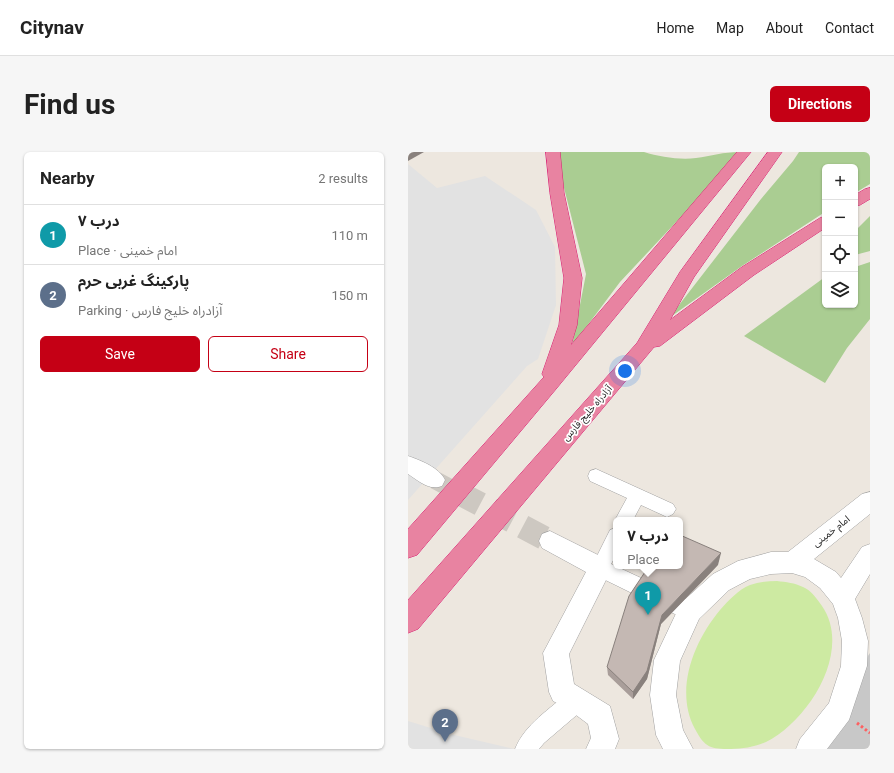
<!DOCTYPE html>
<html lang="en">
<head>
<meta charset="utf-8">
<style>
  body { margin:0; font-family:Roboto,"Noto Sans Arabic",sans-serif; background:#f6f6f6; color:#222 }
  .controls { position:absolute; right:12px; top:12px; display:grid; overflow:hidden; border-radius:6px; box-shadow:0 1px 3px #0004 }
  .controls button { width:36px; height:36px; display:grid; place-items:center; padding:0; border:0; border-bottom:1px solid #e0e0e0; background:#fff; color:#222; font:20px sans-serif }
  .you { position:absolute; left:217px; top:219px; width:14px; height:14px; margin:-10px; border:3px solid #fff; border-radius:50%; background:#1a73e8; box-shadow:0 0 0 6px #1a73e833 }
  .badge { display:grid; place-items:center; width:26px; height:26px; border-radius:50%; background:#c50015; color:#fff; font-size:13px; font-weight:700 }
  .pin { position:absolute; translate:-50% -33px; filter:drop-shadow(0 1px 2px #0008) }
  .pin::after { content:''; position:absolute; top:21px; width:14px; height:12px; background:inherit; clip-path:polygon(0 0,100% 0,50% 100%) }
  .popup { position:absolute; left:205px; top:365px; width:70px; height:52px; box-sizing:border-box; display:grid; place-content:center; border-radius:6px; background:#fff; filter:drop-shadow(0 1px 3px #0005); font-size:13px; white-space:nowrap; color:#767676 }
  .popup b { font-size:15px; color:#222 }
  .popup::after { content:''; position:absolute; left:50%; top:100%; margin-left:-8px; border:8px solid transparent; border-top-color:#fff }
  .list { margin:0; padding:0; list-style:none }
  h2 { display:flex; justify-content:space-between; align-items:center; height:52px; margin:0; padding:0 16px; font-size:17px }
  h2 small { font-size:13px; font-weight:400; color:#767676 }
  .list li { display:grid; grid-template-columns:26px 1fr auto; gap:12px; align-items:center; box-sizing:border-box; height:60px; padding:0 16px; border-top:1px solid #e0e0e0 }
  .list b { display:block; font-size:15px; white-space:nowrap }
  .list p { margin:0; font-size:13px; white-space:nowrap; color:#767676 }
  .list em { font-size:13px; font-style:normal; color:#767676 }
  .actions { display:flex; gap:8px; padding:12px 16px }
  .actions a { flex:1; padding:9px 0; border:1px solid #c50015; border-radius:6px; text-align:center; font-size:14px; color:#c50015 }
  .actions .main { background:#c50015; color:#fff }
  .icon { flex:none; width:22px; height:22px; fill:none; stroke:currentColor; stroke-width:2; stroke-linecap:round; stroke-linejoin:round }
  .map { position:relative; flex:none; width:462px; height:597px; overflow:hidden; border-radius:6px }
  header { display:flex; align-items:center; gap:24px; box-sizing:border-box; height:56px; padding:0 20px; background:#fff; border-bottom:1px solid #e0e0e0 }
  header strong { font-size:19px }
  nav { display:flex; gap:22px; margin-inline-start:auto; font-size:14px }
  .intro { display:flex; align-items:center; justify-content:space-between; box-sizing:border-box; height:96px; padding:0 24px }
  h1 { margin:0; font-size:28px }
  .button { padding:10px 18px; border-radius:6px; background:#c50015; color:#fff; font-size:14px; font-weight:700 }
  main { display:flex; gap:24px; padding:0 24px }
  aside { flex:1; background:#fff; border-radius:6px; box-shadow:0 1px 3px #0004 }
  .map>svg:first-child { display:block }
  .religious { fill:#c8c8c8 }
  .grass { fill:#cdeaa2 }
  .forest { fill:#aacd92 }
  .parking { fill:#e2e2e2 }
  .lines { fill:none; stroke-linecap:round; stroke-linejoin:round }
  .tertiary-tunnel-far1 { stroke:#cdc8c1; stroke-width:18; stroke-dasharray:18 9; stroke-linecap:butt }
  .tertiary-tunnel { stroke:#cdc8c1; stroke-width:24; stroke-dasharray:24 12; stroke-linecap:butt }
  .minor-casing { stroke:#a1a1a1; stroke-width:1 }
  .tertiary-casing { stroke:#a1a1a1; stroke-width:1 }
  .motorway-casing { stroke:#d81f72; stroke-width:1 }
  .path { stroke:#fd6061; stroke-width:3; stroke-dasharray:2.5 2.5; stroke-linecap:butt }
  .minor { fill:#fff; fill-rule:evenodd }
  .tertiary { fill:#fff; fill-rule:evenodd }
  .motorway { fill:#e883a1; fill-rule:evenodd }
  .wall { fill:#a99e9a }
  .shaded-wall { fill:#89817d }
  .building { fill:#c4b8b3; stroke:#89817d }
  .labels { text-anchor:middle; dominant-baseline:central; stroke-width:3.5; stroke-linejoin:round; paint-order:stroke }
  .street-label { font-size:10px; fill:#1a1a1a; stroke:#fff }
</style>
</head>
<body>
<header>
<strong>Citynav</strong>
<nav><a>Home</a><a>Map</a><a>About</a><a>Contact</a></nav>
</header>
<div class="intro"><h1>Find us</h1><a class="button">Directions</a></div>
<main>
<aside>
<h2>Nearby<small>2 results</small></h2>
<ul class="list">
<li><span class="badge" style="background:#0f9aa8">1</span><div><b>درب ۷</b><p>Place · امام خمینی</p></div><em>110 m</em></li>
<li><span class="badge" style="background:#5c6f8a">2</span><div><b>پارکینگ غربی حرم</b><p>Parking · آزادراه خلیج فارس</p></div><em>150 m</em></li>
</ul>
<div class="actions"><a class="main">Save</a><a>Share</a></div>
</aside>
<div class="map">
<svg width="462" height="597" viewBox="0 0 462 597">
  <rect width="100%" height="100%" fill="#ede7df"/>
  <path class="religious" d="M 462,501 L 462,597 L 409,597 L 453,514 Z"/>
  <path class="grass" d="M 369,429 C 378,430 387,431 395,435 C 403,438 409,447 414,454 C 445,499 400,569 358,590 C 347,595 335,597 323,597 C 303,597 297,596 287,577 C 266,538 286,489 312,458 C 321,448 330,438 342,433 C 351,430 360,429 369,429 Z"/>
  <g class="forest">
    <path d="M 150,0 L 236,0 C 252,5 272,8 288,6 C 303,4 316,0 331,0 L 301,35 L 212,130 L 164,194 L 178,122 L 154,28 Z"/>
    <path d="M 391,0 L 462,0 L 462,32 L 447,41 L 447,15 L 417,15 L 417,60 L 334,114 L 261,166 L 353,47 L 385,9 Z"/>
    <path d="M 462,64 L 462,99 L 447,103 L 447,79 Z"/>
    <path d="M 462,110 L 462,167 L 439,196 L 417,231 L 336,184 L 417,125 L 417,153 L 447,153 L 447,115 Z"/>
  </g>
  <g class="parking">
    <path d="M 0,12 L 29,36 L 77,24 L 128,58 L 147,95 L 148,153 L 130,207 L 119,214 L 0,348 Z"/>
    <path d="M 0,569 L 42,582 L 106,597 L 0,597 Z"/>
  </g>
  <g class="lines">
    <path class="tertiary-tunnel-far1" d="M 27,328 L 53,342"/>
    <path class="tertiary-tunnel" d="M 51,341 L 142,389"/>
    <defs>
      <g id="minor">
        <path d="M 188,317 L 265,352 L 268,357 L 265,362 L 259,365 L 233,353 L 225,368 L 208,368 L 208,370 L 207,368 L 219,346 L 182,329 L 180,324 L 182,319 Z"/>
        <path d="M 208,376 L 208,403 L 203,412 L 289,452 L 292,459 L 289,466 L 282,468 L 275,466 L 185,422 L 183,416 L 202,378 Z"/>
        <path d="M 169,537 L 177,540 L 180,548 L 177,556 L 136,591 L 131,597 L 107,597 C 117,572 142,557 161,540 Z"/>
      </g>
      <g id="tertiary">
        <path d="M 0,304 C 12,308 32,316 37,328 L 34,334 C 21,339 11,329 0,322 Z"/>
        <path d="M 462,340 L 462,362 L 406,407 L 428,420 L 433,426 L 454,395 L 462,392 L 462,422 L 447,447 L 454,466 L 460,489 L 459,514 L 441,568 L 419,597 L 388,597 L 392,587 L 421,551 L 433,514 L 434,489 L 430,466 L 425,452 L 412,436 L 397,425 L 384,421 L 363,422 L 342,427 L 321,438 L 291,467 L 272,509 L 268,543 L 275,578 L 285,597 L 255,597 L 248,583 L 242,543 L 246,508 L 273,451 L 305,422 L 330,409 L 363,400 L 380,400 L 454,342 Z"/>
        <path d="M 142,379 L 200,408 L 204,416 L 161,502 L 166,532 L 202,554 L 211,587 L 207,597 L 178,597 L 183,586 L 180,572 L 160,557 L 145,549 L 141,540 L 135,501 L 178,420 L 134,396 L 131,389 L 134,382 Z"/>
      </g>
      <g id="motorway">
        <path d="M 138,0 L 152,0 L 156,41 L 174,126 L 169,173 L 163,193 L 329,0 L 343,0 L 148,237 L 9,403 L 0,406 L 0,377 L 136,225 L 134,222 L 151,173 L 156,126 L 142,41 Z"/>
        <path d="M 360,0 L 374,0 L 286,125 L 262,168 L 334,115 L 412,66 L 417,64 L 417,76 L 346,123 L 252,194 L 246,195 L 10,477 L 0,481 L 0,448 L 229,191 L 272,120 Z"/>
        <path d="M 462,36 L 462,47 L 452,53 L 447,54 L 447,43 L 457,37 Z"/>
      </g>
    </defs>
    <use href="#minor" class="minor-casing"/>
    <use href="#tertiary" class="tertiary-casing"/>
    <use href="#motorway" class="motorway-casing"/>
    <path class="path" d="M 449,571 L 462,581"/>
    <use href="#minor" class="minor"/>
    <use href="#tertiary" class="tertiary"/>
    <use href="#motorway" class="motorway"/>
  </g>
  <path class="wall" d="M 310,413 L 253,472 L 239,527 L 225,547 L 200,523 L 199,515 Z"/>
  <g class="shaded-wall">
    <path d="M 0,0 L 16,0 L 0,9 Z"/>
    <path d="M 313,401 L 310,413 L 253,472 L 239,527 L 225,547 L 225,540 L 254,463 Z"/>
  </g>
  <path class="building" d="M 272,383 L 313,401 L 254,463 L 239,519 L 225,540 L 199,515 L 221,444 L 241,414 L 272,414 Z"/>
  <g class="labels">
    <g class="street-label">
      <text transform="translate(179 261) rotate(-49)">آزادراه خلیج فارس</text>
      <text transform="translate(423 379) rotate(-38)">امام خمینی</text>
    </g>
  </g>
</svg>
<div class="controls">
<button>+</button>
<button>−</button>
<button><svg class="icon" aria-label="locate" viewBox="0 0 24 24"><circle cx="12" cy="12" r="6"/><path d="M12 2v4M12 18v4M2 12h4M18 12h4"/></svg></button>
<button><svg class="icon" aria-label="layers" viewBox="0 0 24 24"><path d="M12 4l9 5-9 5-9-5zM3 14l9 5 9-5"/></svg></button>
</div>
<div class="you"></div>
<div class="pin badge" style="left:240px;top:463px;background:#0f9aa8">1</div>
<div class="popup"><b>درب ۷</b>Place</div>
<div class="pin badge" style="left:37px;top:590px;background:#5c6f8a">2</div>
</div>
</main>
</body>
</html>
